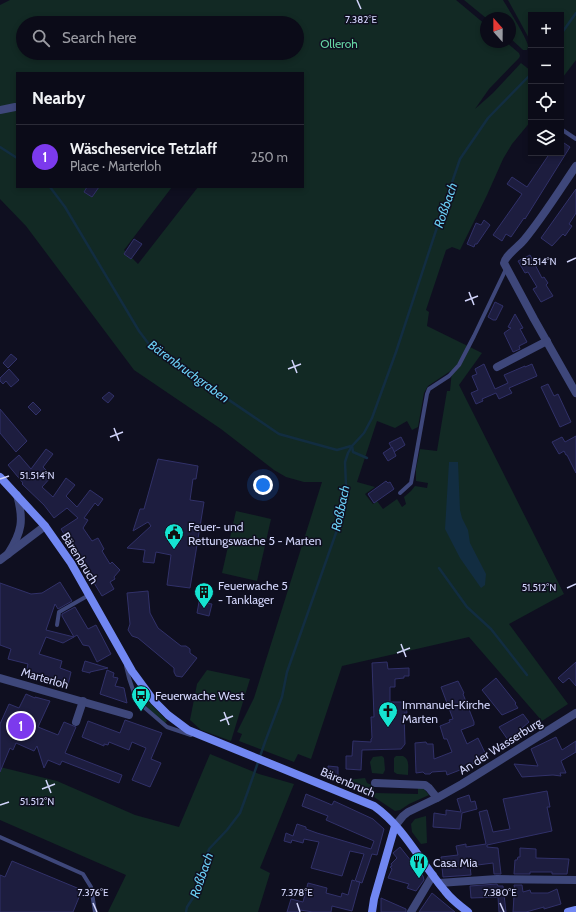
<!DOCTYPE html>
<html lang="en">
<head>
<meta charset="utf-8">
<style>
  body { margin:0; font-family:Cabin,sans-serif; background:#141421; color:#f1f3f6 }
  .controls { position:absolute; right:12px; top:12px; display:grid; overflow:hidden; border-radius:0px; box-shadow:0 2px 6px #0003 }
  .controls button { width:36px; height:36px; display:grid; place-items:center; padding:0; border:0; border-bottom:1px solid #2b2b37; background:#0b0b18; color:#f1f3f6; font:20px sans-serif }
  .compass { position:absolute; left:480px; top:12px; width:36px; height:36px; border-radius:50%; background:#0b0b18; box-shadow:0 2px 6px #0003; rotate:339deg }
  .you { position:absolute; left:263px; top:485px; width:14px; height:14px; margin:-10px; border:3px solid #fff; border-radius:50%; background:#1a73e8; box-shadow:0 0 0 6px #1a73e833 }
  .badge { display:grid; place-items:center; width:26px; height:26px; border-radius:50%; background:#7c3aed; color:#fff; font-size:13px; font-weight:700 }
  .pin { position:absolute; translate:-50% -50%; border:2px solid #fff; box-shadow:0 1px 4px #0006 }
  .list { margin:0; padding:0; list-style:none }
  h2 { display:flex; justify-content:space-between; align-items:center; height:52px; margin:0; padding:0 16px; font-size:17px }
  h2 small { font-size:13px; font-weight:400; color:#9a9ba2 }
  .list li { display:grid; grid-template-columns:26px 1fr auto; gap:12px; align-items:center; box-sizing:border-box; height:64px; padding:0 16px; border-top:1px solid #2b2b37 }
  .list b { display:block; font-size:15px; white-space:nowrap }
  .list p { margin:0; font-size:13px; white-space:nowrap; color:#9a9ba2 }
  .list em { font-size:13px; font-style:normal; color:#9a9ba2 }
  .icon { flex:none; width:22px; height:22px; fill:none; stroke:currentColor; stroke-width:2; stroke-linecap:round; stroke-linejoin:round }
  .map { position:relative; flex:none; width:576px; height:912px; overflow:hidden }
  .search { position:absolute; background:#0b0b18; box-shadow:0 2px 6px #0003; left:16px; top:16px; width:288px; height:44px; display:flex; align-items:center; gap:10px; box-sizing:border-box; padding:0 14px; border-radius:22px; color:#9a9ba2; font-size:15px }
  .panel { position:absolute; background:#0b0b18; box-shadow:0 2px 6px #0003; left:16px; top:72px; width:288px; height:116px; border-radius:0px }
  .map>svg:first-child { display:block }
  .green { fill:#122924; fill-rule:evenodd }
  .water { fill:#122d41 }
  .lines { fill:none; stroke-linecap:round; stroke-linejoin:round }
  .stream { stroke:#122d41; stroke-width:2.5 }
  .building { fill:#1d1d3f; stroke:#313169 }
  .lane { stroke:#3e477a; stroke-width:4 }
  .street { stroke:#3e477a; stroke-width:8 }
  .secondary { stroke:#7187f2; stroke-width:8 }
  .ticks { fill:none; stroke:#d2d5fb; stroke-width:1.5 }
  .labels { text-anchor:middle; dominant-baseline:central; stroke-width:3; stroke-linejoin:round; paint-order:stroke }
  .park-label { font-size:12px; fill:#65d4a3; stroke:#0f0f20 }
  .poi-label { font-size:12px; fill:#d2d5fb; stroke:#0f0f20; text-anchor:start }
  .street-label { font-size:12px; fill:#d2d5fb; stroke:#0f0f20 }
  .water-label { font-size:13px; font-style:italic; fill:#69ccf1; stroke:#0f0f20 }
  .ticks-label { font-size:10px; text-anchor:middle; fill:#d2d5fb; stroke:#0f0f20; stroke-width:3; stroke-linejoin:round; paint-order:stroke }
</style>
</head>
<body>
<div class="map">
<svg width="576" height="912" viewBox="0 0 576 912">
  <rect width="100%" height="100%" fill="#0f0f20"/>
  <g class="green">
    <path d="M 10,0 L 456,0 L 486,25 L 486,42 L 506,42 L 519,53 L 520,56 L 519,58 L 489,89 L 475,109 L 493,93 L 521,63 L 531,71 L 531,121 L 512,144 L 503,159 L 487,195 L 460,250 L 452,247 L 446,250 L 426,310 L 429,312 L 427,326 L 482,353 L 459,385 L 564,594 L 509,624 L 568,704 L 542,721 L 469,637 L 342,666 L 311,759 L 298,754 L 294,762 L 239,741 L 242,734 L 237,732 L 254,698 L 322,482 L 304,482 L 286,477 L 274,470 L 221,429 L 134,370 L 26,226 L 0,199 L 0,5 ZM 23,23 L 297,23 L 297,53 L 23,53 ZM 17,73 L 303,73 L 303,187 L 198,187 L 138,264 L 124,250 L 172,187 L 17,187 ZM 452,370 L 450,391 L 447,391 L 437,451 L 420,449 L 416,469 L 416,481 L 428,483 L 427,488 L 415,486 L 411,491 L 404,497 L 406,504 L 402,507 L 397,499 L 383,509 L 377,501 L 373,504 L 365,494 L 375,487 L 357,482 L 377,421 L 395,428 L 407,421 L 412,430 L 418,427 L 424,393 L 428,386 Z"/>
    <path d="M 464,0 L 503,0 C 507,7 529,41 528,47 C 528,48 527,49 527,50 L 523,50 L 510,38 L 510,18 L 486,18 Z"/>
    <path d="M 508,0 L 576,0 L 576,60 L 563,77 L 561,76 L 561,15 L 531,15 L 531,42 Z"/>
    <path d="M 236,511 L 271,519 L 257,581 L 222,573 Z"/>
    <path d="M 207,670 L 250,679 L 231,741 L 201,730 L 190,720 L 197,684 Z"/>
    <path d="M 136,687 L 150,703 L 167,721 L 165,723 C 154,713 140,703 134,688 Z"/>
    <path d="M 210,754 L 259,774 L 294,784 L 260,868 L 270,873 L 258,912 L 108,912 L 126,875 L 0,820 L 0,767 L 57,781 L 135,815 L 179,827 Z"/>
    <path d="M 403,756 C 410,759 408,768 408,775 L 397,774 L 394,772 L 394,758 L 396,756 Z"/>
    <path d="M 373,757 L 382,756 L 384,758 L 385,770 L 383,774 L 372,773 L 370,762 Z"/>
    <path d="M 365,778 L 367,783 L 374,786 L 374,793 L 418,794 L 418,787 L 423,788 L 429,795 L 409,804 L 400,810 L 395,811 L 371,795 L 349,787 L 347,780 Z"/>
    <path d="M 426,816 L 427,843 L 421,844 L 412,832 L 411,824 L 415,819 Z"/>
  </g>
  <path class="water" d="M 449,462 L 458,462 L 460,510 L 462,518 L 468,530 L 470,543 L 486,574 L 485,585 L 481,588 L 460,558 L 445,529 Z"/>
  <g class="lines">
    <g class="stream">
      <path d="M 561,34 L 576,13"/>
      <path d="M 0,147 L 17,158"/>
      <path d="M 50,187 L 65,207 L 139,331 L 151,347 L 279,434 L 337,450 L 351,446"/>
      <path d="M 352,446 L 353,452 L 367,458"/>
      <path d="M 439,568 L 467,607 L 491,629 L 527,675"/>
      <path d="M 186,912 L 187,907 L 198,890 L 203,878 L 204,865 L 209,849 L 227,830 L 240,813 L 248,791 L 265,742 L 282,697 L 287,672 L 337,530 L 346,486 L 345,462 L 348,453 L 352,446 L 364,433 L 372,418 L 396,352 L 448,194 L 460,159 L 488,118 L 531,74"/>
    </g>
  </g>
  <g class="building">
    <path d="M 561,141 L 570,147 L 525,219 L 524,218 L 511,237 L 506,234 L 502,241 L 493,235 L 522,194 L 507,184 L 512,177 L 527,187 L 550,153 L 561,153 Z"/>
    <path d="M 87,187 L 99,187 L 92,197 L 84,192 Z"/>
    <path d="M 576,189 L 576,213 L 569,224 L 572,226 L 565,236 L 563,234 L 552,246 L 541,238 Z"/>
    <path d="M 484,220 L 490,225 L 477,244 L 475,244 L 474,247 L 467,244 L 476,223 L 481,225 Z"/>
    <path d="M 134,239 L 142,244 L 131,259 L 124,254 Z"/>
    <path d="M 530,255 L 542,278 L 544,277 L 548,283 L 546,285 L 553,296 L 541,302 L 533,289 L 537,287 L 528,272 L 525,273 L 518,261 Z"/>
    <path d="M 495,302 L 503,306 L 496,320 L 493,320 L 488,317 Z"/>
    <path d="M 515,314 L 523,328 L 520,329 L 527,342 L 519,346 L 520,349 L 513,352 L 504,333 L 511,328 L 508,327 Z"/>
    <path d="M 11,354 L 17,359 L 8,368 L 3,363 Z"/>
    <path d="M 484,364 L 495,389 L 508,383 L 504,375 L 525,366 L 525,367 L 532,364 L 537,376 L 509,388 L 512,393 L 499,399 L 496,393 L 482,399 L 483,401 L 476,404 L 471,393 L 478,390 L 472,376 L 477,374 L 475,369 Z"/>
    <path d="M 9,369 L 19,380 L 11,387 L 6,381 L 3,384 L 0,381 L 0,378 Z"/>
    <path d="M 548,384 L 554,396 L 558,394 L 571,422 L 560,427 L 541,387 Z"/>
    <path d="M 109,392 L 114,396 L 108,403 L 102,398 Z"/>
    <path d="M 33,402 L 41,410 L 36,415 L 28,407 Z"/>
    <path d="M 0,409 L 27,441 L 16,452 L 0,433 Z"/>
    <path d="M 576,436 L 576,473 L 567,455 L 566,455 L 564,451 L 559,454 L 552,442 L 562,437 L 565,442 Z"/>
    <path d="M 401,437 L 405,445 L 394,452 L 389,443 Z"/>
    <path d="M 392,447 L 396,456 L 388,461 L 383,453 Z"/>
    <path d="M 46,449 L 53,454 L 43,467 L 52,476 L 42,487 L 53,497 L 66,478 L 75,485 L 66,496 L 77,507 L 90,490 L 103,499 L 98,506 L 95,503 L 84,518 L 88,520 L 83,528 L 92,541 L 98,538 L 104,549 L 102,551 L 110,564 L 112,562 L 120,570 L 114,577 L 115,579 L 110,582 L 114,589 L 102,596 L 61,529 L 78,518 L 67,508 L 54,518 L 44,505 L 22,484 L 23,483 L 8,465 L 19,455 L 31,469 Z"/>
    <path d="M 158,459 L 198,466 L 196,479 L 193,479 L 190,500 L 204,502 L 190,588 L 167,585 L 171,555 L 156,552 L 154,563 L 143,562 L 145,550 L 127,548 L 151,526 L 148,522 L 133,531 L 140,509 L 144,509 Z"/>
    <path d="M 386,481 L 388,483 L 390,482 L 394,489 L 374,503 L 368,494 Z"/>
    <path d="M 60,582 L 72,601 L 58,609 L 55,604 L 46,630 L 74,637 L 63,643 L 46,637 L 39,654 L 62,661 L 60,668 L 71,672 L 68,685 L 26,672 L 28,664 L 8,659 L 11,649 L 0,645 L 0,583 L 31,594 L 42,593 Z"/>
    <path d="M 148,591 L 150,613 L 158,628 L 181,646 L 186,646 L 190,649 L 190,653 L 197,658 L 182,677 L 176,676 L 174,672 L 174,668 L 138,638 L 132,636 L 128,630 L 130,624 L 127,593 Z"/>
    <path d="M 199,602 L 212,604 L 209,616 L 197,613 Z"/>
    <path d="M 75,607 L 88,629 L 96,625 L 111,654 L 97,662 L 89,646 L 83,645 L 77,635 L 74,637 L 62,616 L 62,614 Z"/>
    <path d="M 85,661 L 108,668 L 90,672 L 90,673 L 82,671 Z"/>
    <path d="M 387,662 L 388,669 L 409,668 L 409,676 L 404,676 L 404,678 L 395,679 L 395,687 L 390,687 L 390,702 L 402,702 L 404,704 L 406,704 L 407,713 L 404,713 L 405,744 L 401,749 L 362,750 L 361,770 L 346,769 L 346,756 L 352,756 L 353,741 L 371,742 L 371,739 L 372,738 L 371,717 L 374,717 L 372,663 Z"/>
    <path d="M 576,662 L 576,686 L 569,678 L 563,683 L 558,678 Z"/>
    <path d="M 107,670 L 114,673 L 113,677 L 118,678 L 115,686 L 124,688 L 127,703 L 100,694 Z"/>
    <path d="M 496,678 L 516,703 L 515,704 L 518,708 L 502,715 L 482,690 Z"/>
    <path d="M 458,681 L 464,693 L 463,694 L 474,722 L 474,725 L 461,730 L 467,744 L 478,738 L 487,757 L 460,770 L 447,775 L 446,771 L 432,772 L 430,774 L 425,774 L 423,772 L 416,773 L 415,743 L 426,742 L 427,744 L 433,744 L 434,759 L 452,752 L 447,739 L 444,739 L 440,726 L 450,722 L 449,720 L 453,719 L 441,687 Z"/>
    <path d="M 26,694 L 35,698 L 35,697 L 50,701 L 38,727 L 58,735 L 64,722 L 76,727 L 65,753 L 122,775 L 119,783 L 62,761 L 60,765 L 48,760 L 44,768 L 37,746 L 34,751 L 16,743 L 13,750 L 10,748 L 0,772 L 0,724 L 9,704 L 19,708 Z"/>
    <path d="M 523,714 L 529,722 L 508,740 L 499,727 Z"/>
    <path d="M 125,720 L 162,733 L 151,759 L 161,763 L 150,787 L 132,780 L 146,748 L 132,742 L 129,750 L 109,742 L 108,745 L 104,744 L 104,746 L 82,737 L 88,721 L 120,733 Z"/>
    <path d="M 556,737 L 562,750 L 576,741 L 576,752 L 561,761 L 566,773 L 560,773 L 561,776 L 553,775 L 522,777 L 514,764 L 538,766 L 531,749 Z"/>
    <path d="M 328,766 L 338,767 L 338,777 L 328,776 Z"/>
    <path d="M 547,791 L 550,807 L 547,807 L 552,831 L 487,845 L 487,847 L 498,848 L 501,874 L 494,874 L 493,863 L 470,866 L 471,875 L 443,877 L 441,857 L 458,855 L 456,846 L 466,844 L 466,847 L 486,844 L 479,812 L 487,810 L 493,832 L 510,829 L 503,799 Z"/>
    <path d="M 306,794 L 332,805 L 334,801 L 373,819 L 384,829 L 377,855 L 372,854 L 362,883 L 356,881 L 360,882 L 352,911 L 332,906 L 331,912 L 313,912 L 300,910 L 299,912 L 287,912 L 291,899 L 303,902 L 308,883 L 327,888 L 326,893 L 341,897 L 342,893 L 348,895 L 352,880 L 355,881 L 364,854 L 350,851 L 342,876 L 311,868 L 319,842 L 304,839 L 303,843 L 292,840 L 291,843 L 284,841 L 286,833 L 293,836 L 297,824 L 306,827 L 306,829 L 317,833 L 371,849 L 374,841 L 326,820 L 328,816 L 302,806 Z"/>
    <path d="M 469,795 L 471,802 L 475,801 L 477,809 L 462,813 L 460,829 L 433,827 L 434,813 L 446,815 L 446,810 L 461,812 L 457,799 Z"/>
    <path d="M 400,847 L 423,876 L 424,880 L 416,891 L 407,888 L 409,884 L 388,878 L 392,869 L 390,867 L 392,866 L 391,864 L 397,858 L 393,853 Z"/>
    <path d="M 520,848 L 536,849 L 536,858 L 569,859 L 567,874 L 552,874 L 552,872 L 530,872 L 530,874 L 514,874 L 515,860 L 517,860 L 518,857 L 520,857 Z"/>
    <path d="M 12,861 L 82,890 L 73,912 L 0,912 L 0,875 L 5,877 Z"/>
    <path d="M 497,884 L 498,886 L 503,886 L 506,912 L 499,912 L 498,897 L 471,898 L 470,886 Z"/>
    <path d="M 514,885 L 522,885 L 523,892 L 530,890 L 531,893 L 548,893 L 557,889 L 561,904 L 544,909 L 544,907 L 526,912 L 513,912 L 514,896 L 516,896 Z"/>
    <path d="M 432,893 L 455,912 L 419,912 Z"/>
    <path d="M 381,898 L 406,909 L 406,912 L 381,912 Z"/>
  </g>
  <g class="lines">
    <g class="lane">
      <path d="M 561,129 L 576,139"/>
      <path d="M 400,493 L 411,483 L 427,394 L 429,389 L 449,376 L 459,365 L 474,336 L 506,269"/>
      <path d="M 57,625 L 59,612 L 89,595"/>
      <path d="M 126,666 L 129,678 L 135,696 L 145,708 L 167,727 L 191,735"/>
      <path d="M 0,837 L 83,874 L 91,887 L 95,912"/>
    </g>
    <g class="street">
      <path d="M 0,110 L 15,107"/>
      <path d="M 576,166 C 559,191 543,217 524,240 C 519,246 505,256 504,263 L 534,319 L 576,393"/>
      <path d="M 497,367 L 547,341"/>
      <path d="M 8,554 C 22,532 24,520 17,495"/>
      <path d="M 0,560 L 45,526"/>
      <path d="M 0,678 L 129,715"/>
      <path d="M 76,722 L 83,701"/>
      <path d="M 375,783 L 425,785 L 429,788 L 437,798"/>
      <path d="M 395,826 L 403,816 L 408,812 L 437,798 L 462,784 L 576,713"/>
      <path d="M 439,883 L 497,879 L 576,880"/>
      <path d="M 411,912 L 433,875"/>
    </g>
    <g class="secondary">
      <path d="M 0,477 L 45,526 L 71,563 L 132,671 L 154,701 L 168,715 L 188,730 L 374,806 C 404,827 421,863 445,891 C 451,899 460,906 468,912"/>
      <path d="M 372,912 L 374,899 L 395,826"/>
      <path d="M 568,912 L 576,910"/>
    </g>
  </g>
  <path class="ticks" d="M 357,0 L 361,9M 567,262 L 576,258M 469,292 L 474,305M 465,301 L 478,296M 292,360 L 297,373M 288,369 L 301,364M 114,428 L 119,441M 110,437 L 123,432M 0,479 L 9,476M 567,588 L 576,584M 401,644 L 406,657M 397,653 L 410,648M 224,712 L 229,725M 220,721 L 233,716M 46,780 L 51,793M 42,789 L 55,784M 0,805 L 9,802M 93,903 L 97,912M 297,903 L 300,912M 500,903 L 504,912"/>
  <defs>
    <symbol id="civic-pin" viewBox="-11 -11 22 30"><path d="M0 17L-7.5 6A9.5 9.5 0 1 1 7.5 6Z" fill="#15e3d1" stroke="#0f0f20"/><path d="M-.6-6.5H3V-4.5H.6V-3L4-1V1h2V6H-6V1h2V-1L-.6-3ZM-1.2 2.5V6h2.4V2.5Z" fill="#111"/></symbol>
    <symbol id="building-pin" viewBox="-11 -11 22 30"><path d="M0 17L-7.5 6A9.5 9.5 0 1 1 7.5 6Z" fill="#15e3d1" stroke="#0f0f20"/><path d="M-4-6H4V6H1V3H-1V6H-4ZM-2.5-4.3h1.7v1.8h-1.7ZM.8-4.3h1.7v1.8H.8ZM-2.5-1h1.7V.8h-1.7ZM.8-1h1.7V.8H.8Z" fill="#111"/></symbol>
    <symbol id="bus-pin" viewBox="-11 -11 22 30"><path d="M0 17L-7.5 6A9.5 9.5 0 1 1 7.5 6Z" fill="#15e3d1" stroke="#0f0f20"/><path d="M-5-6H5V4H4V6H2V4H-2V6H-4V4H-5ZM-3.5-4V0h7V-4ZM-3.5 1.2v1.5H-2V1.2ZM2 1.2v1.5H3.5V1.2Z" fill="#111"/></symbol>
    <symbol id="church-pin" viewBox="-11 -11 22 30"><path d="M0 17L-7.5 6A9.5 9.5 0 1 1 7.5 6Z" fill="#15e3d1" stroke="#0f0f20"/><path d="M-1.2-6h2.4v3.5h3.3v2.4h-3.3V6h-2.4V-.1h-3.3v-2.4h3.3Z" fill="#111"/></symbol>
    <symbol id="restaurant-pin" viewBox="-11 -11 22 30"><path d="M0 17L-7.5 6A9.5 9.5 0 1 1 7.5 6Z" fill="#15e3d1" stroke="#0f0f20"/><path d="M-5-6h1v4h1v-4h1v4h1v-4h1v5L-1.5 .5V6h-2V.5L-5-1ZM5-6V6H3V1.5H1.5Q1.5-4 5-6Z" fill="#111"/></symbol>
  </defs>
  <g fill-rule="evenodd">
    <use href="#civic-pin" x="163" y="522" width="22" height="30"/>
    <use href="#building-pin" x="193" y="581" width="22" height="30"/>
    <use href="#bus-pin" x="130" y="684" width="22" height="30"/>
    <use href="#church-pin" x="377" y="700" width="22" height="30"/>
    <use href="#restaurant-pin" x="408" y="851" width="22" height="30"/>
  </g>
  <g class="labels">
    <g class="park-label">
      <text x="339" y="43">Olleroh</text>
    </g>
    <g class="poi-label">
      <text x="188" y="526">Feuer- und<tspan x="188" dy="14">Rettungswache 5 - Marten</tspan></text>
      <text x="218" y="585">Feuerwache 5<tspan x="218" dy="14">- Tanklager</tspan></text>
      <text x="155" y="695">Feuerwache West</text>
      <text x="402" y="704">Immanuel-Kirche<tspan x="402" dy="14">Marten</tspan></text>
      <text x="433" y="862">Casa Mia</text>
    </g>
    <g class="street-label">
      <text transform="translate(80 558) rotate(58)">Bärenbruch</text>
      <text transform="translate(45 678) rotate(16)">Marterloh</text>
      <text transform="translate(500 746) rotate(-32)">An der Wasserburg</text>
      <text transform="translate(348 782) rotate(23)">Bärenbruch</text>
    </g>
    <g class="water-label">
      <text transform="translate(445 205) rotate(-71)">Roßbach</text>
      <text transform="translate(189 371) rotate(36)">Bärenbruchgraben</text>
      <text transform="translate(340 508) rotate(-78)">Roßbach</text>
      <text transform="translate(201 875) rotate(-71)">Roßbach</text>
    </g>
  </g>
  <g class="ticks-label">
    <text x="361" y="23">7.382°E</text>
    <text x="539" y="265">51.514°N</text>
    <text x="37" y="479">51.514°N</text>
    <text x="539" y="591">51.512°N</text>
    <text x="37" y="805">51.512°N</text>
    <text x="93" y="896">7.376°E</text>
    <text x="297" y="896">7.378°E</text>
    <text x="500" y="896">7.380°E</text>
  </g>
</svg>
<div class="controls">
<button>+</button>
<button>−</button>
<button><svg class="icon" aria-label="locate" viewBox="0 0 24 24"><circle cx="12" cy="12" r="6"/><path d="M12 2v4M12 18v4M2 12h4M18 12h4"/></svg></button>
<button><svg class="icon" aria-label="layers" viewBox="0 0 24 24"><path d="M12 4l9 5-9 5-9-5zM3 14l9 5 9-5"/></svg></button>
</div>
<svg class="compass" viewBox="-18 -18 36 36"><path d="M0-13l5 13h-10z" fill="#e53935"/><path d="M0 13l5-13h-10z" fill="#9a9ba2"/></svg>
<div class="you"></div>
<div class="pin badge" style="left:21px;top:726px">1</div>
<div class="search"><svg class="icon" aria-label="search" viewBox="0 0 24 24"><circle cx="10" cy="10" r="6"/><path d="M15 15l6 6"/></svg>Search here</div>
<section class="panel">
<h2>Nearby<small></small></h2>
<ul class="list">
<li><span class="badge">1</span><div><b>Wäscheservice Tetzlaff</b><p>Place · Marterloh</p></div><em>250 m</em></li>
</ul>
</section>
</div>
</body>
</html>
